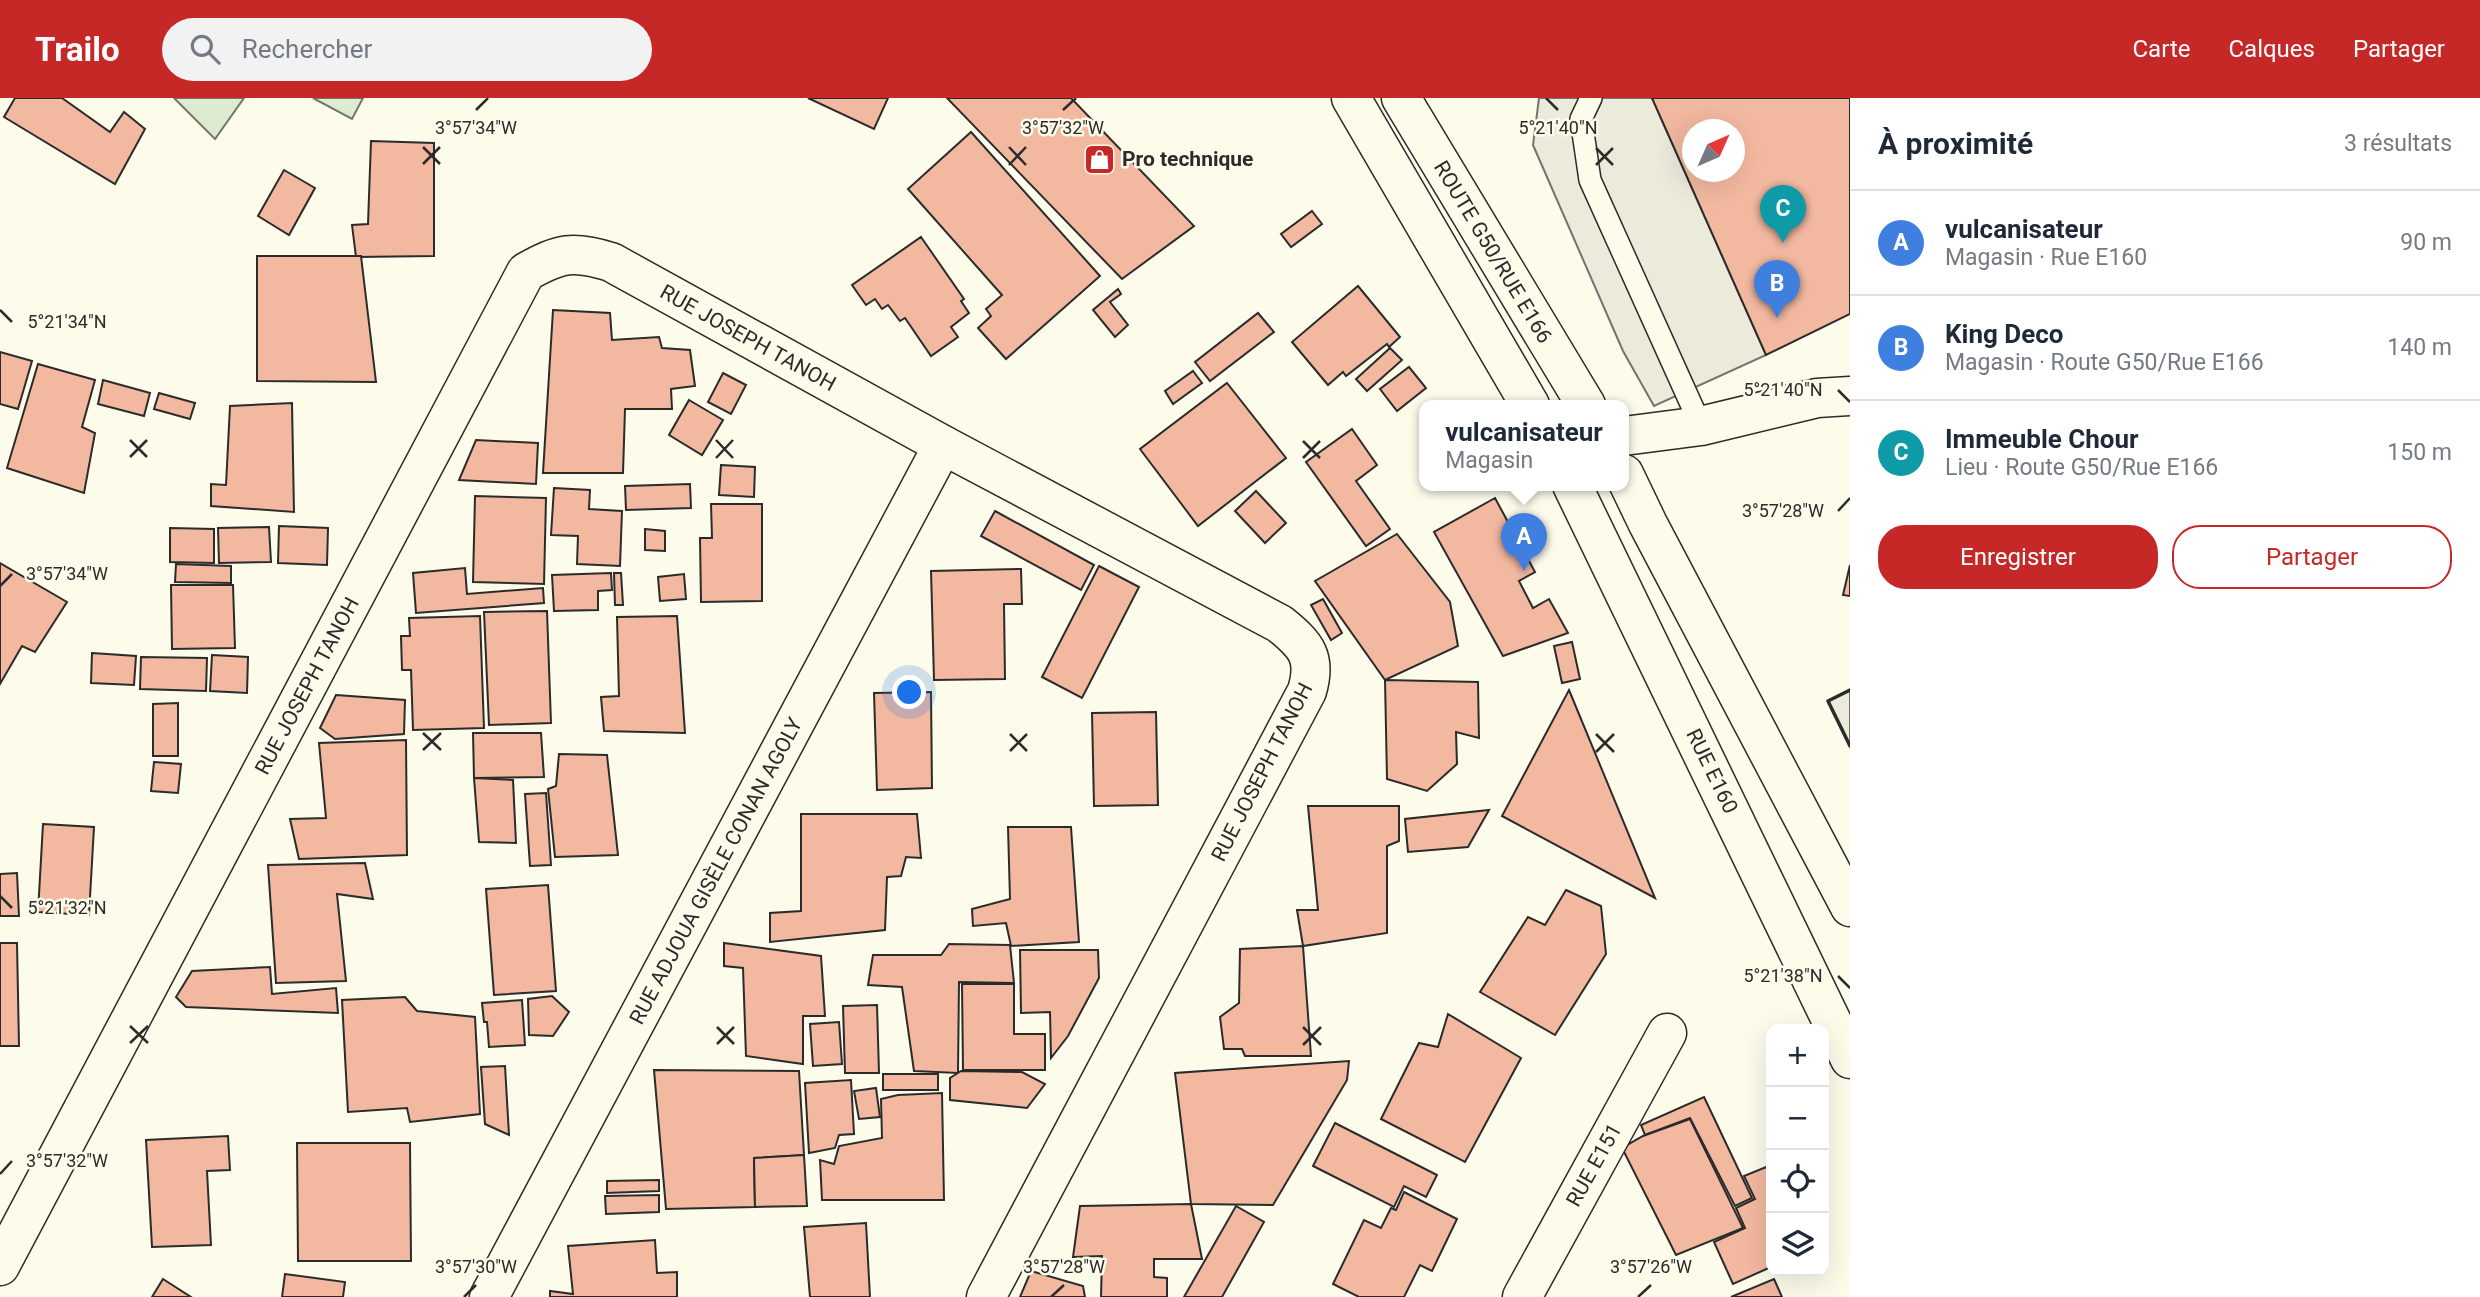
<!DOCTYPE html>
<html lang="fr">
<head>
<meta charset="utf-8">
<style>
  body { margin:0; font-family:Roboto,sans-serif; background:#f2f2f3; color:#1f2937 }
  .controls { position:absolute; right:21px; bottom:21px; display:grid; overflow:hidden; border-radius:14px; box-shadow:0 7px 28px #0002 }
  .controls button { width:63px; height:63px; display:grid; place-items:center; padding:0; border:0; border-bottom:2px solid #e0e1e3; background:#fff; color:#1f2937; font:35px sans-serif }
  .compass { position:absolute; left:1682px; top:21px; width:63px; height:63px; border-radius:50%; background:#fff; box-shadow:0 7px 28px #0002; rotate:45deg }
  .you { position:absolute; left:910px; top:595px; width:24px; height:24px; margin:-18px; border:5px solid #fff; border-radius:50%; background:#1a73e8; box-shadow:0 0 0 10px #1a73e833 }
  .badge { display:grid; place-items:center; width:46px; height:46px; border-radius:50%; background:#c62828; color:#fff; font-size:23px; font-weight:700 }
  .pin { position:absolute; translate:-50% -58px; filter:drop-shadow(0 2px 4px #0008) }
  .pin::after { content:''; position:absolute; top:37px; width:24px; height:21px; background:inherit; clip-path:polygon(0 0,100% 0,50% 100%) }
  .popup { position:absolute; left:1419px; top:302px; width:210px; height:91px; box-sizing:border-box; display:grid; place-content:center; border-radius:14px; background:#fff; filter:drop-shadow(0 2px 5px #0005); font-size:23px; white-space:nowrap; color:#747a83 }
  .popup b { font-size:26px; color:#1f2937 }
  .popup::after { content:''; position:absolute; left:50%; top:100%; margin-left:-14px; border:14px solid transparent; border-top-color:#fff }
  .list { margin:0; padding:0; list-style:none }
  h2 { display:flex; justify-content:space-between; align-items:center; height:91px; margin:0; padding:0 28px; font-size:30px }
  h2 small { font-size:23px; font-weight:400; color:#747a83 }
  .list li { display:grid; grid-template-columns:46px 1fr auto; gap:21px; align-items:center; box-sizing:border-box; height:105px; padding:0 28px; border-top:2px solid #e0e1e3 }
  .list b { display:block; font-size:26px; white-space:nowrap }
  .list p { margin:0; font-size:23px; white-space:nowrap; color:#747a83 }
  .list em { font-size:23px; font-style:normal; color:#747a83 }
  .actions { display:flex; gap:14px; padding:21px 28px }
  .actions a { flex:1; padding:16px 0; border:2px solid #c62828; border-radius:28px; text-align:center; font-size:24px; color:#c62828 }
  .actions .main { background:#c62828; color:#fff }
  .icon { flex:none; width:38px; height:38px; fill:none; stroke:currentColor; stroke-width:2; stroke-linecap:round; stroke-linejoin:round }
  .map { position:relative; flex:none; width:1850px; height:1199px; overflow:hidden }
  header { display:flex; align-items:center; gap:42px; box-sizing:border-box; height:98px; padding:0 35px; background:#c62828; color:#fff }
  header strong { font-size:33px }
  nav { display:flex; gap:38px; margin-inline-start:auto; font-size:24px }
  .search { width:490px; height:63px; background:#f2f2f3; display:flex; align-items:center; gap:18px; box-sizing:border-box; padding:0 24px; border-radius:38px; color:#747a83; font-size:26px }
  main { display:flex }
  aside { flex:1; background:#fff }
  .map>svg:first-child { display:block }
  .green { fill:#deebd1; stroke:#74746e; stroke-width:2 }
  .parking { fill:#eceadb; stroke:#74746e; stroke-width:2 }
  .building { fill:#f2b8a0; stroke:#2b2b2b; stroke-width:2; fill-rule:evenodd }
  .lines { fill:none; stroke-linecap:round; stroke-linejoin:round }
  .lane-casing { stroke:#2b2b2b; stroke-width:24 }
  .street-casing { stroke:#2b2b2b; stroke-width:41 }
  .secondary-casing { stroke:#2b2b2b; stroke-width:41 }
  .lane { stroke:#fdfbea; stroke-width:21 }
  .street { stroke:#fdfbea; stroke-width:38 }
  .secondary { stroke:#fdfbea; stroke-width:38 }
  .wall { stroke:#2b2b2b; stroke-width:3.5 }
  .ticks { fill:none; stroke:#2b2b2b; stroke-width:2.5 }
  .labels { text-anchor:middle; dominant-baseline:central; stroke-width:5; stroke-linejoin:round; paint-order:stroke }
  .poi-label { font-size:21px; font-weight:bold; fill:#2b2b2b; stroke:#fdfbea; text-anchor:start }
  .street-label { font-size:21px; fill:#2b2b2b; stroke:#fdfbea }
  .ticks-label { font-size:18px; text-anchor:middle; fill:#2b2b2b; stroke:#fdfbea; stroke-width:5; stroke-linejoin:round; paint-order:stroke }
</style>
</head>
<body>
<header>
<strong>Trailo</strong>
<div class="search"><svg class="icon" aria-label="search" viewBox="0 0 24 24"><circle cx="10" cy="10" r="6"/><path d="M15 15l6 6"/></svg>Rechercher</div>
<nav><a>Carte</a><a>Calques</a><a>Partager</a></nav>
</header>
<main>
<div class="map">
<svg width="1850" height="1199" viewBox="0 0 1850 1199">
  <rect width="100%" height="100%" fill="#fdfbea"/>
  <g class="green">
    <path d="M 174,0 L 244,0 L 215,41 Z"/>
    <path d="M 313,0 L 363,0 L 352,21 Z"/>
  </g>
  <g class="parking">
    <path d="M 1539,0 L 1652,0 L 1766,257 L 1654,308 L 1623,253 L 1533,47 Z"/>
    <path d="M 1850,592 L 1850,648 L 1828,603 Z"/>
  </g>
  <g class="building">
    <path d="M 15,0 L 62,0 L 110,34 L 124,14 L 145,31 L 115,86 L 4,19 Z"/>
    <path d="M 808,0 L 888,0 L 874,31 Z"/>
    <path d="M 947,0 L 1071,0 L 1194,128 L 1122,181 Z"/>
    <path d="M 1652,0 L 1850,0 L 1850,216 L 1766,257 ZM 1692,32 L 1734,32 L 1734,74 L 1692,74 Z"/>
    <path d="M 971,34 L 1100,178 L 1006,261 L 978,230 L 991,218 L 986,211 L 1002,197 L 908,91 Z"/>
    <path d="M 371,43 L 434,45 L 434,158 L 356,159 L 352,127 L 368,126 Z"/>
    <path d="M 284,72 L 315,90 L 289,137 L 258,118 Z"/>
    <path d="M 1312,113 L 1322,126 L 1291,149 L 1281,136 Z"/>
    <path d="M 921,139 L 964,201 L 961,203 L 969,215 L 951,229 L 958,239 L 931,258 L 905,220 L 900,223 L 888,207 L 882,211 L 875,201 L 866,207 L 852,187 Z"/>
    <path d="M 257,158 L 361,158 L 376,284 L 257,283 Z"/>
    <path d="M 1358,188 L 1400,239 L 1389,249 L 1387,246 L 1346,278 L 1343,274 L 1328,287 L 1292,244 Z"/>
    <path d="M 1118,191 L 1121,196 L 1110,204 L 1128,227 L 1115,239 L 1093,212 Z"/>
    <path d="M 553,212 L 610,215 L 612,242 L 659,239 L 662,250 L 690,252 L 695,288 L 671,291 L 672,311 L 625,311 L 623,375 L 543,375 Z"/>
    <path d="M 1258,215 L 1274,234 L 1210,283 L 1195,264 Z"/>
    <path d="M 1390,250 L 1402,262 L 1367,293 L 1356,281 Z"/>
    <path d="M 0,254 L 32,263 L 18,311 L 0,306 Z"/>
    <path d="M 38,266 L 95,282 L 82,329 L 95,335 L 84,395 L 7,370 Z"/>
    <path d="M 1409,269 L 1426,290 L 1397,313 L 1380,291 Z"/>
    <path d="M 1193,273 L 1202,285 L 1173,306 L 1165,293 Z"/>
    <path d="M 723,275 L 746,287 L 731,316 L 708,304 Z"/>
    <path d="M 103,282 L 150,295 L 144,318 L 98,306 Z"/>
    <path d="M 1227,285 L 1286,360 L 1198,428 L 1140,351 Z"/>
    <path d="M 159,295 L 195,305 L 190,321 L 154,311 Z"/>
    <path d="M 689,302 L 723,322 L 702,357 L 669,337 Z"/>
    <path d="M 292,305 L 294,414 L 211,408 L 211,386 L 226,387 L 230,308 Z"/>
    <path d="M 1352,331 L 1377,367 L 1356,383 L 1390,431 L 1366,448 L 1306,364 Z"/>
    <path d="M 476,342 L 538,345 L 536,386 L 459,382 Z"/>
    <path d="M 721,367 L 755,369 L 754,399 L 719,397 Z"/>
    <path d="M 690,386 L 691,410 L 626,412 L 625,388 Z"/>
    <path d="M 554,390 L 590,392 L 589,411 L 622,413 L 620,468 L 577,466 L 578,438 L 551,437 Z"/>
    <path d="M 1256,393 L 1286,425 L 1265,445 L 1235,413 Z"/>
    <path d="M 475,398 L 546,400 L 544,486 L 473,484 Z"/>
    <path d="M 1495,400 L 1535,474 L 1519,483 L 1533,510 L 1549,501 L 1568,535 L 1503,558 L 1434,434 Z"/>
    <path d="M 711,406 L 762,406 L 762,503 L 701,504 L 700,440 L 712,440 Z"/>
    <path d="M 995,413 L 1094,467 L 1081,492 L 981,438 Z"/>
    <path d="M 279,428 L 328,430 L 327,467 L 278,465 Z"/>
    <path d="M 269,429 L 271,464 L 219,465 L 218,430 Z"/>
    <path d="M 170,430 L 214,431 L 214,465 L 170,464 Z"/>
    <path d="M 645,431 L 665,433 L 665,453 L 645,452 Z"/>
    <path d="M 1397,436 L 1450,504 L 1458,548 L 1385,582 L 1315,483 Z"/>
    <path d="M 0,465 L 67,504 L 35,554 L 22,548 L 0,586 Z"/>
    <path d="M 176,466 L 231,468 L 231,485 L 175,484 Z"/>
    <path d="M 1850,467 L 1850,498 L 1843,497 Z"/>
    <path d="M 1099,468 L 1139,489 L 1082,600 L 1042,579 Z"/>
    <path d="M 465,470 L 467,496 L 543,490 L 544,505 L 416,515 L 413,475 Z"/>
    <path d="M 1021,471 L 1022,506 L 1004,506 L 1005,581 L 934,582 L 931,473 Z"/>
    <path d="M 611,475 L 612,492 L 598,493 L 598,512 L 554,513 L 552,477 Z"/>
    <path d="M 614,475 L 621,475 L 623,507 L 615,507 Z"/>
    <path d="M 684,476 L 686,501 L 660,503 L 658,479 Z"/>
    <path d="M 171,487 L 233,487 L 235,550 L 172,551 Z"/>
    <path d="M 1323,501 L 1342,535 L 1331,542 L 1311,507 Z"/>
    <path d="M 547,513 L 551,625 L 489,627 L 484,514 Z"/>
    <path d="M 480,518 L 484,630 L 413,632 L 411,572 L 402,572 L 401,538 L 410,538 L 409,520 Z"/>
    <path d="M 677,518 L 685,635 L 604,633 L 601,599 L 619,598 L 617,519 Z"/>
    <path d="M 1572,544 L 1580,581 L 1562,585 L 1554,548 Z"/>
    <path d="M 92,555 L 136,558 L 134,587 L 91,585 Z"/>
    <path d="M 212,557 L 248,559 L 247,595 L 210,593 Z"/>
    <path d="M 141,559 L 207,560 L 206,593 L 140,591 Z"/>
    <path d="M 1385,582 L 1478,584 L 1479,640 L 1456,634 L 1457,666 L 1427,693 L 1387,681 Z"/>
    <path d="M 1569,592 L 1655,800 L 1502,718 Z"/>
    <path d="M 931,594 L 932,690 L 877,692 L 874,595 Z"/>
    <path d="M 336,597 L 405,602 L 404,636 L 335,641 L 320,630 Z"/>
    <path d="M 178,605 L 178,658 L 153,658 L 153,606 Z"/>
    <path d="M 1156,614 L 1158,707 L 1094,708 L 1092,615 Z"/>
    <path d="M 473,635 L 541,635 L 544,679 L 474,680 Z"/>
    <path d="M 406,642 L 407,757 L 299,761 L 290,721 L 326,720 L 319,645 Z"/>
    <path d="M 559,656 L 607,657 L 618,757 L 555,759 L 548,691 L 556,688 Z"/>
    <path d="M 154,664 L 181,666 L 178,695 L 151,693 Z"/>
    <path d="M 474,680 L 513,682 L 516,745 L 479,744 Z"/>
    <path d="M 546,695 L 551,767 L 530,768 L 525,696 Z"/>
    <path d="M 1308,708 L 1399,708 L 1399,743 L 1387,748 L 1387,835 L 1303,848 L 1297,812 L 1318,812 Z"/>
    <path d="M 1489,712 L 1468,749 L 1408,754 L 1405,721 Z"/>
    <path d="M 801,716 L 917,716 L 921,760 L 906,759 L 901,778 L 887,779 L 885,832 L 770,844 L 770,815 L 801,813 Z"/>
    <path d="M 43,726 L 94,729 L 89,817 L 38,814 Z"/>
    <path d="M 1008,729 L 1071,729 L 1079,844 L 1011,848 L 1006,825 L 973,828 L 972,811 L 1010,801 Z"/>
    <path d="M 365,765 L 373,801 L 337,796 L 346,883 L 276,885 L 268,767 Z"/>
    <path d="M 17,775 L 19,818 L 0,818 L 0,776 Z"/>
    <path d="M 548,787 L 556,893 L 494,897 L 486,791 Z"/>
    <path d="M 1566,792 L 1601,808 L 1606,856 L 1555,937 L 1480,894 L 1528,819 L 1545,827 Z"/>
    <path d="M 0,845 L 17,845 L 19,948 L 0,948 Z"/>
    <path d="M 724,845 L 821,858 L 825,918 L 803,918 L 803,966 L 746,958 L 743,870 L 724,868 Z"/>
    <path d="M 949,846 L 1010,847 L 1014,885 L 959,884 L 958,975 L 914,973 L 902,889 L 868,887 L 873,857 L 941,857 Z"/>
    <path d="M 1303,848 L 1311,958 L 1245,958 L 1242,951 L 1224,951 L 1220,919 L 1239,905 L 1240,851 Z"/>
    <path d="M 1020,852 L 1098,852 L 1099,880 L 1068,938 L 1051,960 L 1050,914 L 1021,915 Z"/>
    <path d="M 270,869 L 272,896 L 336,890 L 338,915 L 186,909 L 176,899 L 192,873 Z"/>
    <path d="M 962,886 L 1014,886 L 1014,936 L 1045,936 L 1045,972 L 963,972 Z"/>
    <path d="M 552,898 L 569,914 L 553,938 L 529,937 L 528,901 Z"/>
    <path d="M 405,899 L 417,913 L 475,919 L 480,1016 L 410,1024 L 407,1010 L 348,1014 L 342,902 Z"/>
    <path d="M 522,902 L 525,947 L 489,949 L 487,924 L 484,924 L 482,905 Z"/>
    <path d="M 877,907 L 879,975 L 845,975 L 843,908 Z"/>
    <path d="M 1448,916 L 1521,960 L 1465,1064 L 1381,1021 L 1419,945 L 1438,949 Z"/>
    <path d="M 839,924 L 842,966 L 813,968 L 810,926 Z"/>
    <path d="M 1349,963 L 1347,982 L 1273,1107 L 1191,1106 L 1175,975 Z"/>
    <path d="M 505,968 L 509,1037 L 485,1026 L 481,969 Z"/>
    <path d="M 654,972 L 799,973 L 804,1057 L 754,1060 L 755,1109 L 666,1111 Z"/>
    <path d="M 961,973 L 1022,974 L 1045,986 L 1027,1010 L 950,1002 L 950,980 Z"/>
    <rect x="883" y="976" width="55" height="16"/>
    <path d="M 851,982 L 854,1036 L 839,1037 L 835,1050 L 809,1055 L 805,985 Z"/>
    <path d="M 876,990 L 880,1019 L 859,1021 L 854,993 Z"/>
    <path d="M 942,995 L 944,1102 L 822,1102 L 820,1062 L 834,1066 L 839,1048 L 882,1040 L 881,1001 L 898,997 Z"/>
    <path d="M 1704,999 L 1752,1100 L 1735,1108 L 1690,1020 L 1645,1037 L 1641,1027 Z"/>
    <path d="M 1690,1021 L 1743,1130 L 1676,1157 L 1622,1050 L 1643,1038 Z"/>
    <path d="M 1335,1025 L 1437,1077 L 1426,1099 L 1404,1088 L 1394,1109 L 1313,1068 Z"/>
    <path d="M 228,1038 L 230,1072 L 207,1073 L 211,1147 L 152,1149 L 146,1042 Z"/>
    <path d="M 297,1045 L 410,1045 L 411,1163 L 298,1163 Z"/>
    <path d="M 804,1057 L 807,1108 L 755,1109 L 754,1060 Z"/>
    <path d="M 1766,1069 L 1771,1082 L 1771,1169 L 1733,1186 L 1714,1144 L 1745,1130 L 1736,1110 L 1755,1101 L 1744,1078 Z"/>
    <path d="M 659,1082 L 659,1093 L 607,1095 L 607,1083 Z"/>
    <path d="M 1404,1094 L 1457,1121 L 1432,1173 L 1420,1167 L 1404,1199 L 1359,1199 L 1333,1186 L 1364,1122 L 1381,1130 L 1391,1110 L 1396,1112 Z"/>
    <path d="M 659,1097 L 659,1114 L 606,1116 L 605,1098 Z"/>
    <path d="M 1191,1106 L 1202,1161 L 1154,1161 L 1154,1179 L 1167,1180 L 1167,1199 L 1101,1199 L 1102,1158 L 1073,1159 L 1080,1108 Z"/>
    <path d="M 1236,1108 L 1264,1124 L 1222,1199 L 1184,1199 Z"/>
    <path d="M 866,1125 L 870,1199 L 810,1199 L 804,1129 Z"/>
    <path d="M 655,1142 L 657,1175 L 677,1174 L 677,1199 L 550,1199 L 550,1193 L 573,1196 L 568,1148 Z"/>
    <path d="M 1031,1173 L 1083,1188 L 1085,1199 L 1020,1199 Z"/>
    <path d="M 285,1176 L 345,1184 L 343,1199 L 282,1199 Z"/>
    <path d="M 163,1181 L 191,1199 L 152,1199 Z"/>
    <path d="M 1774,1181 L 1782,1199 L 1731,1199 Z"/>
  </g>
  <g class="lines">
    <defs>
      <path id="lane" d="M 1591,0 L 1581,21 L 1590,82 L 1701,328"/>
      <g id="street">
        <path d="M 1624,338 L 1701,328 L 1817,300 L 1850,298"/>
        <path d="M 0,1168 L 526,174 C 560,155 573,152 611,164 L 943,347 L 1280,526 C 1306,547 1317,559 1307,593 L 986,1199"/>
        <path d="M 489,1199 L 943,347"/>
        <path d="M 1522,1199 L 1667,935"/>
      </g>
      <g id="secondary">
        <path d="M 1351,0 L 1530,307"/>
        <path d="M 1401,0 L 1586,307"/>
        <path d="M 1624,376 L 1648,426 L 1850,809"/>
        <path d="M 1572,387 L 1850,961"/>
      </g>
    </defs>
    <use href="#lane" class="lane-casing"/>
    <use href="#street" class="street-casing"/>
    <use href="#secondary" class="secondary-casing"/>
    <use href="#lane" class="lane"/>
    <use href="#street" class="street"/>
    <use href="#secondary" class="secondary"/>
    <path class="wall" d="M 1850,592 L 1828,603 L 1850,648"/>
  </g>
  <path class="ticks" d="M 1546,0 L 1558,12M 476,12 L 488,0M 1063,12 L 1076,0M 423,49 L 440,66M 1009,49 L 1026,67M 1596,50 L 1613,67M 423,66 L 440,49M 1009,67 L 1026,49M 1596,67 L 1613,50M 0,212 L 12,224M 1838,292 L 1850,304M 130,342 L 147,359M 716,342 L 733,360M 1303,343 L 1320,360M 130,359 L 147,342M 716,360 L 733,342M 1303,360 L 1320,343M 1838,413 L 1850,400M 0,488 L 12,476M 423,635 L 441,652M 1010,636 L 1027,653M 1596,636 L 1614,654M 423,652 L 441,635M 1010,653 L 1027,636M 1596,654 L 1614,636M 0,798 L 12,810M 1838,878 L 1850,890M 130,928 L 148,945M 717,929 L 734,946M 1303,929 L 1321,947M 130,945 L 148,928M 717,946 L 734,929M 1303,947 L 1321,929M 0,1076 L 12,1063M 464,1199 L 476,1187M 1051,1199 L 1064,1187M 1638,1199 L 1651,1187"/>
  <defs>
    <symbol id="shop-square" viewBox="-11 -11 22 22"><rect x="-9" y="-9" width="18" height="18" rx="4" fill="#c62828" stroke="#fdfbea"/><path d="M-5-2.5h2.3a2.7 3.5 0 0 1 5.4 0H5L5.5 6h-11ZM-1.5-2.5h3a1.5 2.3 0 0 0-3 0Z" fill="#fff"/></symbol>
  </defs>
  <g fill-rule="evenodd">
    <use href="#shop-square" x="1082" y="44" width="35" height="35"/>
  </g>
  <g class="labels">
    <g class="poi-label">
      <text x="1122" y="61">Pro technique</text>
    </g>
    <g class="street-label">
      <text transform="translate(1493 154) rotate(59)">ROUTE G50/RUE E166</text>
      <text transform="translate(748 240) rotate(29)">RUE JOSEPH TANOH</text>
      <text transform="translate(307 588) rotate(-62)">RUE JOSEPH TANOH</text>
      <text transform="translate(1712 673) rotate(64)">RUE E160</text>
      <text transform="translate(1262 674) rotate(-63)">RUE JOSEPH TANOH</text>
      <text transform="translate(716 773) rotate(-62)">RUE ADJOUA GISÈLE CONAN AGOLY</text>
      <text transform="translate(1594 1067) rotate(-61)">RUE E151</text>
    </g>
  </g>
  <g class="ticks-label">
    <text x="476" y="36">3°57'34"W</text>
    <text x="1063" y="36">3°57'32"W</text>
    <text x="1558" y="36">5°21'40"N</text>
    <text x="67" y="230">5°21'34"N</text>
    <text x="1783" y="298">5°21'40"N</text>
    <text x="1783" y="419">3°57'28"W</text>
    <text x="67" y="482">3°57'34"W</text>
    <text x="67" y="816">5°21'32"N</text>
    <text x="1783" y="884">5°21'38"N</text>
    <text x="67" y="1069">3°57'32"W</text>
    <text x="476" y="1175">3°57'30"W</text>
    <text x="1064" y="1175">3°57'28"W</text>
    <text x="1651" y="1175">3°57'26"W</text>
  </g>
</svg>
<div class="controls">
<button>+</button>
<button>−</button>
<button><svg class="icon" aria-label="locate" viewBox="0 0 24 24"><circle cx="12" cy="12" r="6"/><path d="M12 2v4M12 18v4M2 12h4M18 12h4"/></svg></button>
<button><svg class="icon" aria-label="layers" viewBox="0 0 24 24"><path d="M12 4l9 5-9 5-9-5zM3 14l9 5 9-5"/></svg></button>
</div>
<svg class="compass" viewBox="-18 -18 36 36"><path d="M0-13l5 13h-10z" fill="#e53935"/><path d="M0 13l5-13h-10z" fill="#747a83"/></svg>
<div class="you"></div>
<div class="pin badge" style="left:1524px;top:473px;background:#3f7fe0">A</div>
<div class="popup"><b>vulcanisateur</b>Magasin</div>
<div class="pin badge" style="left:1777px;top:220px;background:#3f7fe0">B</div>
<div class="pin badge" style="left:1783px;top:145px;background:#0f9aa8">C</div>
</div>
<aside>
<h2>À proximité<small>3 résultats</small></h2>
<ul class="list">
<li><span class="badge" style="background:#3f7fe0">A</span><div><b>vulcanisateur</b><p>Magasin · Rue E160</p></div><em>90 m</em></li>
<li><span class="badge" style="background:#3f7fe0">B</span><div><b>King Deco</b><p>Magasin · Route G50/Rue E166</p></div><em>140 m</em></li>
<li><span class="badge" style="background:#0f9aa8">C</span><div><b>Immeuble Chour</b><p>Lieu · Route G50/Rue E166</p></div><em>150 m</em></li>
</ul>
<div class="actions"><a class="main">Enregistrer</a><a>Partager</a></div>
</aside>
</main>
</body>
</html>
